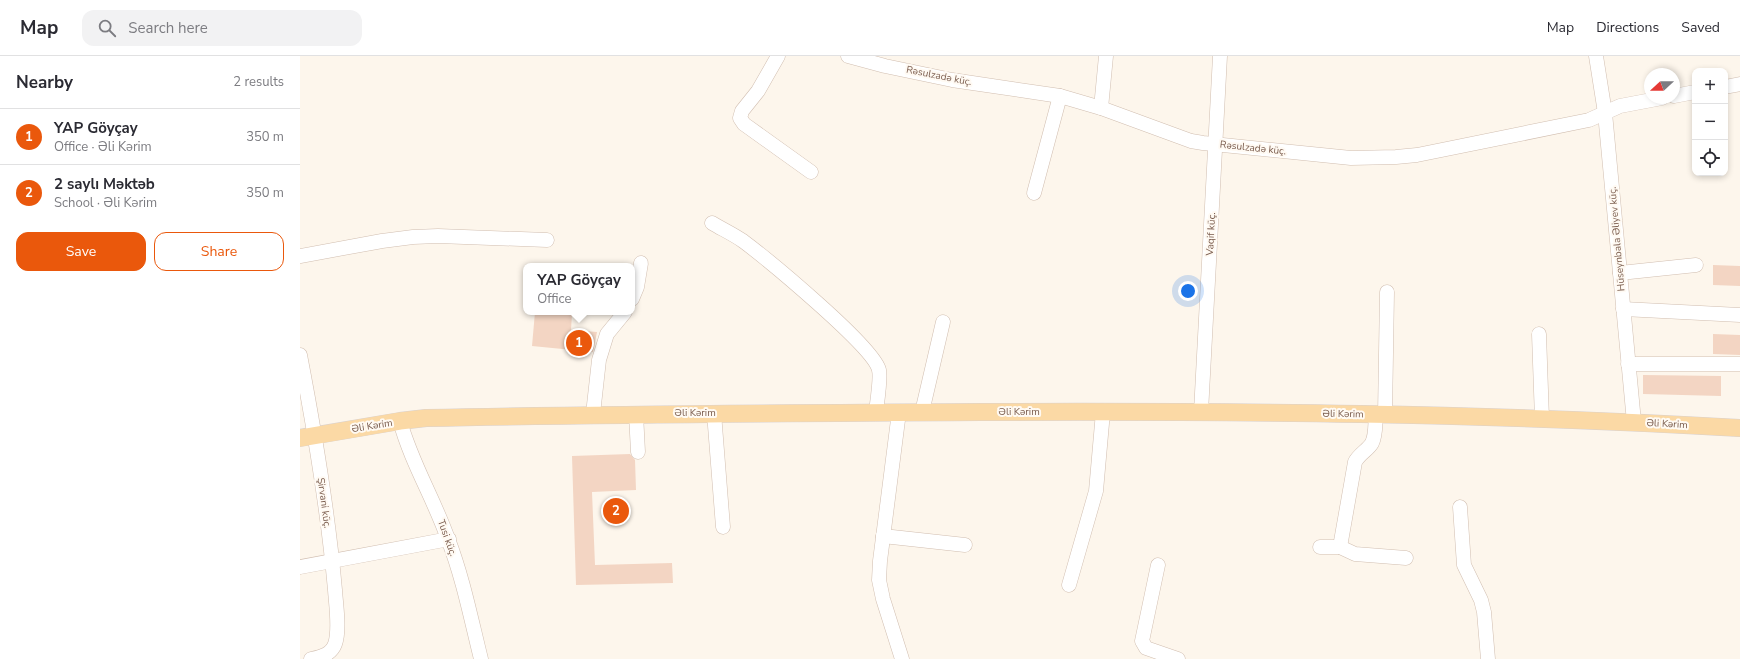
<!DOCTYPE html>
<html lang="en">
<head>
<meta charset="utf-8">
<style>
  body { margin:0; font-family:"Nunito Sans",sans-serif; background:#f2f2f3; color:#2b2b33 }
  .controls { position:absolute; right:12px; top:12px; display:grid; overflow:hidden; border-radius:8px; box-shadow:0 2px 6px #0003 }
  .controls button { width:36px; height:36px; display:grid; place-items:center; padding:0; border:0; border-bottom:1px solid #e1e1e2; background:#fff; color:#2b2b33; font:20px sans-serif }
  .compass { position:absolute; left:1344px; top:12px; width:36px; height:36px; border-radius:50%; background:#fff; box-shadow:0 2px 6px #0003; rotate:249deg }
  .you { position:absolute; left:888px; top:235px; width:14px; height:14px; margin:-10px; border:3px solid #fff; border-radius:50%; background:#1a73e8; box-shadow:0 0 0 6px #1a73e833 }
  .badge { display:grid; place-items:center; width:26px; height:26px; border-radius:50%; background:#ea580c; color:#fff; font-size:13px; font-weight:700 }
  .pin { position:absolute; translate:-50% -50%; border:2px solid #fff; box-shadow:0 1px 4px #0006 }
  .popup { position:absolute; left:223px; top:207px; width:112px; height:52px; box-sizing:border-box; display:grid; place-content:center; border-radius:8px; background:#fff; filter:drop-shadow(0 1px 3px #0005); font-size:13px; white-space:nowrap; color:#7c7c81 }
  .popup b { font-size:15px; color:#2b2b33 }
  .popup::after { content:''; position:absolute; left:50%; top:100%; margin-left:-8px; border:8px solid transparent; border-top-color:#fff }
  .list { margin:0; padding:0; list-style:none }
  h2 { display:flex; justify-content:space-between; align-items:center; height:52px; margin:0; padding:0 16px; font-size:17px }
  h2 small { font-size:13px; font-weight:400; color:#7c7c81 }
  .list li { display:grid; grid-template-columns:26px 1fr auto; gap:12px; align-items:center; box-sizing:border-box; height:56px; padding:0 16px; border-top:1px solid #e1e1e2 }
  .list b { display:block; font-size:15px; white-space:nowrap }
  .list p { margin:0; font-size:13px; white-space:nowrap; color:#7c7c81 }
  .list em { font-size:13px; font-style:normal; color:#7c7c81 }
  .actions { display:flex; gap:8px; padding:12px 16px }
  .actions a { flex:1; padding:9px 0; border:1px solid #ea580c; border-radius:12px; text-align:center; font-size:14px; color:#ea580c }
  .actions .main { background:#ea580c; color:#fff }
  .icon { flex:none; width:22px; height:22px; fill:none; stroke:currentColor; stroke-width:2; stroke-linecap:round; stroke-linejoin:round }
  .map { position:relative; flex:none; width:1440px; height:603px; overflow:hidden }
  header { display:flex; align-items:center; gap:24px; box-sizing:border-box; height:56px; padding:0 20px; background:#fff; border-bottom:1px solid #e1e1e2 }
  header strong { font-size:19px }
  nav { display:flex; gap:22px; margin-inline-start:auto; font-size:14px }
  .search { width:280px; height:36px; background:#f2f2f3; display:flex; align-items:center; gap:10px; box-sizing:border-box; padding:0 14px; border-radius:12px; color:#7c7c81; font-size:15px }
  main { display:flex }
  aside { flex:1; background:#fff }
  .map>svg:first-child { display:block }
  .building { fill:#f3d5c3 }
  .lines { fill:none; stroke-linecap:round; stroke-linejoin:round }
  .minor-casing { stroke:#d1beb0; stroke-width:15 }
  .major-casing { stroke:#dad1cd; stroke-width:18 }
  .minor { stroke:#fff; stroke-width:14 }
  .major { stroke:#fbd9a5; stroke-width:17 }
  .labels { text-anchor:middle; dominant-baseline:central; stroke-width:4; stroke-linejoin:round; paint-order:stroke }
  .street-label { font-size:10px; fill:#7a5c4d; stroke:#fffaf3 }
</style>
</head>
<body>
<header>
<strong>Map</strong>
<div class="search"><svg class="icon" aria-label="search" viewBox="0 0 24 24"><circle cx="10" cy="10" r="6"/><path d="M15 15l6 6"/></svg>Search here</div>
<nav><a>Map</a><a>Directions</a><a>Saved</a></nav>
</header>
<main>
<aside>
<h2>Nearby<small>2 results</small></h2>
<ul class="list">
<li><span class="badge">1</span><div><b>YAP Göyçay</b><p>Office · Əli Kərim</p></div><em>350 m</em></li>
<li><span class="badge">2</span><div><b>2 saylı Məktəb</b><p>School · Əli Kərim</p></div><em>350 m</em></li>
</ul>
<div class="actions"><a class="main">Save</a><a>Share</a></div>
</aside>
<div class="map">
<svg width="1440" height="603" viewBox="0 0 1440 603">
  <rect width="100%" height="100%" fill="#fdf6ec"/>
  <g class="building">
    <path d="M 1413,209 L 1440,210 L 1440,230 L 1413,229 Z"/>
    <path d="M 235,256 L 272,258 L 271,274 L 297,276 L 293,296 L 232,290 Z"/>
    <path d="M 1413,278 L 1440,279 L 1440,299 L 1413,298 Z"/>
    <path d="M 1343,319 L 1421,320 L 1421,340 L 1343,338 Z"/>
    <path d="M 330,398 L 335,404 L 336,434 L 292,436 L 295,509 L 372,507 L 373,527 L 276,529 L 272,400 Z"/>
  </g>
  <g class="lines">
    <defs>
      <g id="minor">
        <path d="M 478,0 L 458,35 L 442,55 L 440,62 L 444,68 L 511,116"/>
        <path d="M 548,0 L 585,10 L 652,24 L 760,40 L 801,52 L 891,85 L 903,87 L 1051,102 L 1096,101 L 1117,99 L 1289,64 L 1320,50 L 1362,42"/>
        <path d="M 1296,0 L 1305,57 L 1334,366"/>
        <path d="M 1425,31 L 1440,28"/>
        <path d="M 1374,40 L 1395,36"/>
        <path d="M 801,52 L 806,0"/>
        <path d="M 734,137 L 760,40"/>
        <path d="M 412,167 C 422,173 433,178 443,185 C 467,203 574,291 579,314 C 581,322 577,347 576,356"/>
        <path d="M 0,200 L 82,185 L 113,181 L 138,180 L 247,184"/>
        <path d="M 1320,217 L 1396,209"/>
        <path d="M 332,243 L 337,231 L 341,207"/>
        <path d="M 1323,253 L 1440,259"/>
        <path d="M 1239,278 L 1242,363"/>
        <path d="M 0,299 C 15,377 28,455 35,534 C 36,549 40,574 35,588 C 31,599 20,601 11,603"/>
        <path d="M 1328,308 L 1440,308"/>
        <path d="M 599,356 L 580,505 L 579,524 L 583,543 L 602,603"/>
        <path d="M 622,356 L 643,266"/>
        <path d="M 901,356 L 920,0"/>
        <path d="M 414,357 L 423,471"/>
        <path d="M 293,358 L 299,304 L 307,278 L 325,256"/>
        <path d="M 336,358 L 338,396"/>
        <path d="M 1085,359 L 1087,236"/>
        <path d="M 100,365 C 111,406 134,443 148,483 C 163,522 171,563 181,603"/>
        <path d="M 1160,451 L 1164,509 L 1181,544 L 1184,556 L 1188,603"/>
        <path d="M 583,480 L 665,489"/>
        <path d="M 1020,491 L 1040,491 L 1055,498 L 1106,502"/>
        <path d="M 1040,491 L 1055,406 C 1059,398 1068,394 1072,387 C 1076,379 1075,368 1076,359"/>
        <path d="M 858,509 L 842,585 L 846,592 L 878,603"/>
        <path d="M 0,511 L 149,483"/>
        <path d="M 769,529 L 796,435 L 803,356"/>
      </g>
      <path id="major" d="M 0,382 L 100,365 L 126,362 C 311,358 496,357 681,356 C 934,355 1187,357 1440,372"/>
    </defs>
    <use href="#minor" class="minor-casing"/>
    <use href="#major" class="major-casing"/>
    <use href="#minor" class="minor"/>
    <use href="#major" class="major"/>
  </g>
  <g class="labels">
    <g class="street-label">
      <text transform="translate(639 20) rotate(11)">Rəsulzadə küç.</text>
      <text transform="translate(953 92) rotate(6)">Rəsulzadə küç.</text>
      <text transform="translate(911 178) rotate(-87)">Vaqif küç.</text>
      <text transform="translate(1317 183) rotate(-95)">Hüseynbala Əliyev küç.</text>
      <text x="719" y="356">Əli Kərim</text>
      <text x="395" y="357">Əli Kərim</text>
      <text transform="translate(1043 358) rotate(1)">Əli Kərim</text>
      <text transform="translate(1367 368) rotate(3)">Əli Kərim</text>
      <text transform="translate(72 370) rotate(-9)">Əli Kərim</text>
      <text transform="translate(24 447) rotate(82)">Şirvani küç.</text>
      <text transform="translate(147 482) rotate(70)">Tusi küç.</text>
    </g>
  </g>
</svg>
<div class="controls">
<button>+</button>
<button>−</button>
<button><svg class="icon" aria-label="locate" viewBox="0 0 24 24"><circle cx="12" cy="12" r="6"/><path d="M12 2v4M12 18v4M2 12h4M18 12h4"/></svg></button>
</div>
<svg class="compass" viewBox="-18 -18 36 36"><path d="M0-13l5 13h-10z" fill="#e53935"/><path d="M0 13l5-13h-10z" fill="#7c7c81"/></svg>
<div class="you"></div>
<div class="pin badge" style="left:279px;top:287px">1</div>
<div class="popup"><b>YAP Göyçay</b>Office</div>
<div class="pin badge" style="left:316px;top:455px">2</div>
</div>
</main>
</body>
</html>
